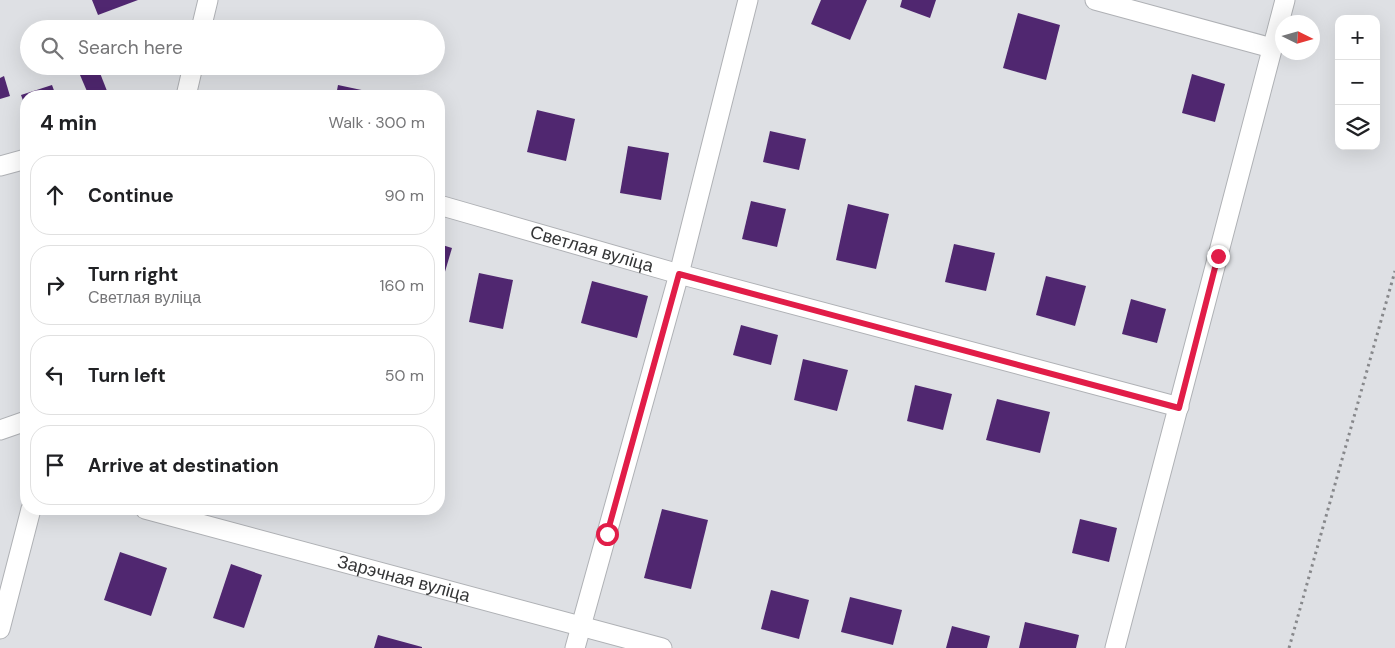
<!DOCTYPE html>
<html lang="en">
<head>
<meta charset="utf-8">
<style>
  body { margin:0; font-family:"DM Sans",sans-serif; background:#f2f2f2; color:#202124 }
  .controls { position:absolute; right:15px; top:15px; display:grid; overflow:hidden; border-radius:10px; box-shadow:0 5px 20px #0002 }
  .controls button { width:45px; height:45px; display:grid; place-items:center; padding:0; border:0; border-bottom:1px solid #e0e0e0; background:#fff; color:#202124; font:25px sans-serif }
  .compass { position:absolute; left:1275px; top:15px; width:45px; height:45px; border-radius:50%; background:#fff; box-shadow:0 5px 20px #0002; rotate:95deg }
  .stop { position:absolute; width:15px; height:15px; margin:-11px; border:4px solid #e11d48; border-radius:50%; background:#fff }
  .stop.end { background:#e11d48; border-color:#fff; box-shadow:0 1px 5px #0008 }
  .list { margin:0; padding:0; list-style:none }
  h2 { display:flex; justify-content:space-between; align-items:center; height:65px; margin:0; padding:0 20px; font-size:21px }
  h2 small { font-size:16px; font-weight:400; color:#757577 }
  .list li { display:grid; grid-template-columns:32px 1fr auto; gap:15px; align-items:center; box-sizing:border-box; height:80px; margin:0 10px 10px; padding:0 10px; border:1px solid #e0e0e0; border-radius:20px }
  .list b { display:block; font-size:19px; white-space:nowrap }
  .list p { margin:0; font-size:16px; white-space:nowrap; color:#757577 }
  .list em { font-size:16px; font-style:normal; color:#757577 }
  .icon { flex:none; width:28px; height:28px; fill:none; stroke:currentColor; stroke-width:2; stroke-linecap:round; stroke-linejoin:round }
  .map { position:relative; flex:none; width:1395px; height:648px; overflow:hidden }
  .search { position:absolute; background:#fff; box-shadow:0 5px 20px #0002; left:20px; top:20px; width:425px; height:55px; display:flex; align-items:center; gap:12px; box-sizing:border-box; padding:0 18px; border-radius:28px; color:#757577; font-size:19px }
  .panel { position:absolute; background:#fff; box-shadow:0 5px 20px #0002; left:20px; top:90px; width:425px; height:425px; border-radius:20px }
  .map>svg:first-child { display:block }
  .building { fill:#502770 }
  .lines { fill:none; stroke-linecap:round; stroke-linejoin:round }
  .minor-casing { stroke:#afb1b5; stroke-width:21 }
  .path { stroke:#87888b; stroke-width:3; stroke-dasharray:2.5 4; stroke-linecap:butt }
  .minor { stroke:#fff; stroke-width:19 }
  .route { stroke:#e11d48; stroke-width:6 }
  .labels { text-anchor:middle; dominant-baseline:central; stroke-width:5; stroke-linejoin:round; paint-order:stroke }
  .street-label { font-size:18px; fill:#353637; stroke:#dee0e4 }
</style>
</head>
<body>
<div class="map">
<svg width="1395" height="648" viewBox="0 0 1395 648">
  <rect width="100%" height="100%" fill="#dee0e4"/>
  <g class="building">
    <path d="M 92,0 L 138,0 L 98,15 Z"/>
    <path d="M 821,0 L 867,0 L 850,40 L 811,24 Z"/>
    <path d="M 902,0 L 936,0 L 930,18 L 900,7 Z"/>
    <path d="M 1018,13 L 1060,25 L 1046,80 L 1003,68 Z"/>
    <path d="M 247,23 L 271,28 L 271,29 L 246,29 Z"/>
    <path d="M 98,68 L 109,96 L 89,96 L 80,75 Z"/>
    <path d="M 1192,74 L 1225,84 L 1215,122 L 1182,113 Z"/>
    <path d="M 4,76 L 10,96 L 0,99 L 0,78 Z"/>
    <path d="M 52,85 L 56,96 L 26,96 L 26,109 L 21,95 Z"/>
    <path d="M 338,85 L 385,95 L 385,96 L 336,96 Z"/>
    <path d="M 537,110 L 575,119 L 566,161 L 527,152 Z"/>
    <path d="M 770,131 L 806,139 L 799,170 L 763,162 Z"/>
    <path d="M 628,146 L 669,153 L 661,200 L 620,193 Z"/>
    <path d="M 751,201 L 786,209 L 777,247 L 742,239 Z"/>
    <path d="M 848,204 L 889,214 L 876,269 L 836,260 Z"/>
    <path d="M 439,244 L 452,248 L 439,292 Z"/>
    <path d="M 954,244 L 995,253 L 986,291 L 945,282 Z"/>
    <path d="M 479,273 L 513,280 L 503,329 L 469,322 Z"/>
    <path d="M 1046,276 L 1086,286 L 1075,326 L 1036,315 Z"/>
    <path d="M 592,281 L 648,296 L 637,338 L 581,323 Z"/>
    <path d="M 1131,299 L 1166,309 L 1157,343 L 1122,334 Z"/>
    <path d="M 741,325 L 778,335 L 771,365 L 733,355 Z"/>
    <path d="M 22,348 L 26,348 L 26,369 L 20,369 Z"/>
    <path d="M 803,359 L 848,370 L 837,411 L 794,400 Z"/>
    <path d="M 915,385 L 952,394 L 943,430 L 907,421 Z"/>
    <path d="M 997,399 L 1050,412 L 1040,453 L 986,440 Z"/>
    <path d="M 662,509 L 708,520 L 691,589 L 644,578 Z"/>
    <path d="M 1080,519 L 1117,528 L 1109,562 L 1072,553 Z"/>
    <path d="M 120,552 L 167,568 L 151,616 L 104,600 Z"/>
    <path d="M 231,564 L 262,575 L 244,628 L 213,618 Z"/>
    <path d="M 771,590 L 809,600 L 799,639 L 761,629 Z"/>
    <path d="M 850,597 L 902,610 L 893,645 L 841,632 Z"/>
    <path d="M 1025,622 L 1079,635 L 1076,648 L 1019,648 Z"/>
    <path d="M 952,626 L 990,636 L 987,648 L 946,648 Z"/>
    <path d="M 378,635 L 422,647 L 422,648 L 374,648 Z"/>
  </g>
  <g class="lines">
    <defs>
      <g id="minor">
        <path d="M 1095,0 L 1272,48"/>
        <path d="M 201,29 L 208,0"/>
        <path d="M 186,96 L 193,66"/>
        <path d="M 0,166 L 26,159"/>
        <path id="s1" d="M 439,205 L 679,274 L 1179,407"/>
        <path d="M 0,430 L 26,421"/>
        <path id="s2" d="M 145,509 L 662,648"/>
        <path d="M 0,629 L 31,509"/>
        <path d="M 575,648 L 679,274 L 748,0"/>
        <path d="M 1115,648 L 1285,0"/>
      </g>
    </defs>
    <use href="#minor" class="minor-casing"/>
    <path class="path" d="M 1289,648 L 1395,271"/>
    <use href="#minor" class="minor"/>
  </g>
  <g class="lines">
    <path class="route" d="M 607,534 L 679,274 L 1179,408 L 1218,256"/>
  </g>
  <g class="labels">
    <g class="street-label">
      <text stroke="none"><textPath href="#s1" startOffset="159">Светлая вуліца</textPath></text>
      <text stroke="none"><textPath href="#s2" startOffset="268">Зарэчная вуліца</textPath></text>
    </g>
  </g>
</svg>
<div class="controls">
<button>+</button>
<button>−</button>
<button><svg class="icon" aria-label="layers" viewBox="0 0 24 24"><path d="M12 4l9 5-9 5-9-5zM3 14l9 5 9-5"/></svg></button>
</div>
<svg class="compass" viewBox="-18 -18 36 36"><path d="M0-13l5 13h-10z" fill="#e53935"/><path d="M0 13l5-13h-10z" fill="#757577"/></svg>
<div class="stop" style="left:607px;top:534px"></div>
<div class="stop end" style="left:1218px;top:256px"></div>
<div class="search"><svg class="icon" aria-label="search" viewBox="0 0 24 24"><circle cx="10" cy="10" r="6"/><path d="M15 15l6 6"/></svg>Search here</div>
<section class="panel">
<h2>4 min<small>Walk · 300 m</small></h2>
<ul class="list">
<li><svg class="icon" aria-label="ahead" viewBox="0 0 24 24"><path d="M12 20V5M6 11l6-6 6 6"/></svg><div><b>Continue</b></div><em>90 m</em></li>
<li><svg class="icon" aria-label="right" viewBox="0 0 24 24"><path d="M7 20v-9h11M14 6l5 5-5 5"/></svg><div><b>Turn right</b><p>Светлая вуліца</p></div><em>160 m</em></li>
<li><svg class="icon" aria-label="left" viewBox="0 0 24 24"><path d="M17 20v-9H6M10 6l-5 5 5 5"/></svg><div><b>Turn left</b></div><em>50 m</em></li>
<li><svg class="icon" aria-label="arrive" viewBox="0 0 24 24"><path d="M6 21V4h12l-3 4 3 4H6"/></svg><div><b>Arrive at destination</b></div></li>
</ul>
</section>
</div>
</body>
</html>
